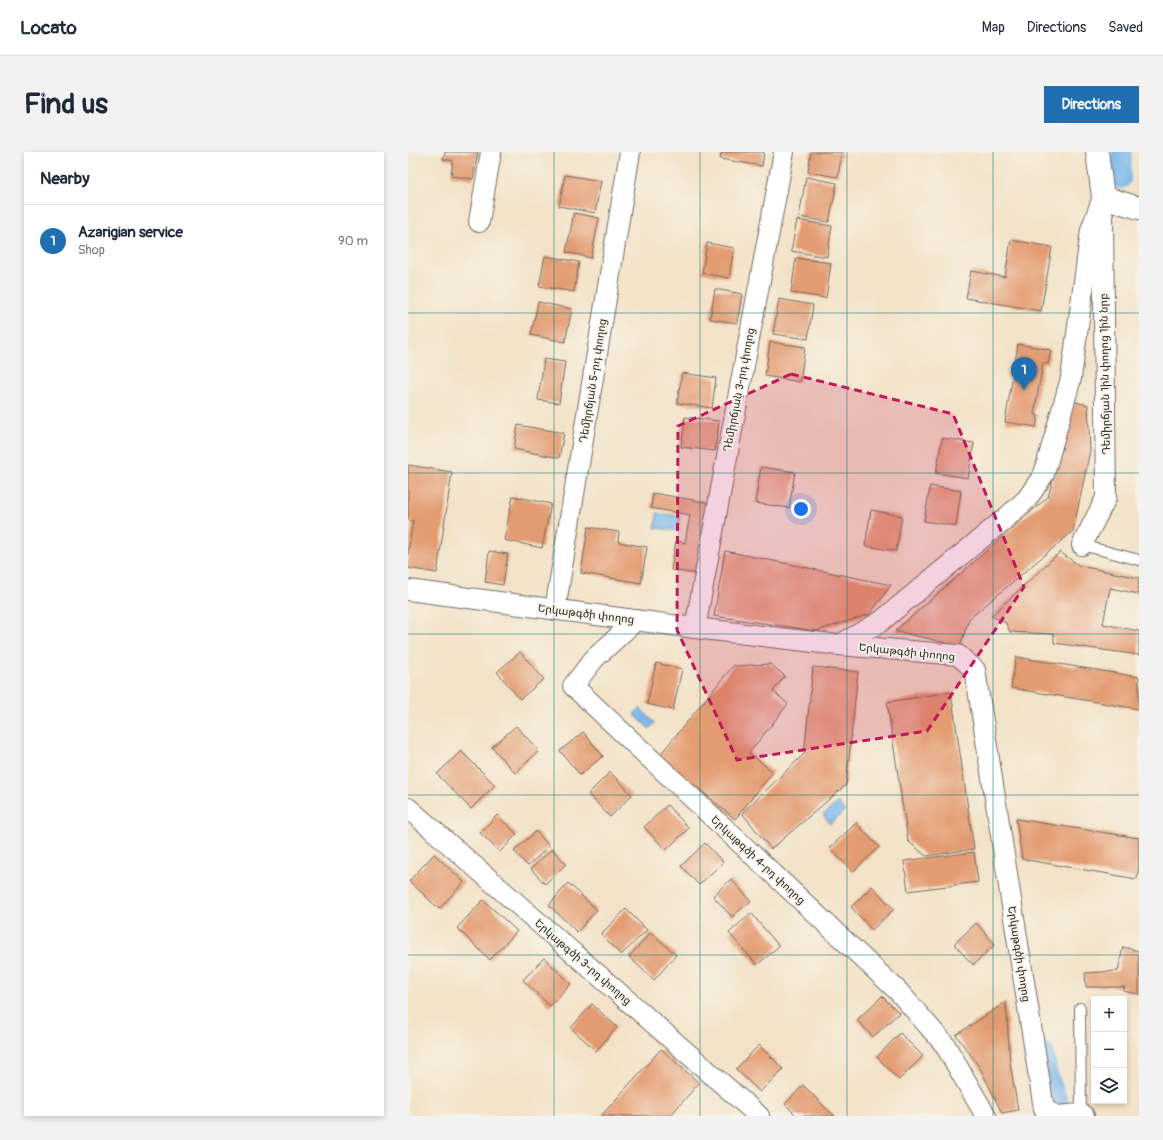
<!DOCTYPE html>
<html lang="en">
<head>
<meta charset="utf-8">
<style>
  body { margin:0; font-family:Pangolin,"Noto Sans Armenian",sans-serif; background:#f2f2f3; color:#1f2937 }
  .controls { position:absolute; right:12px; bottom:12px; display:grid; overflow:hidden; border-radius:0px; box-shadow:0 2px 6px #0003 }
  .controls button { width:36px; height:36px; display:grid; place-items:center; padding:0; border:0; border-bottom:1px solid #e0e1e3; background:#fff; color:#1f2937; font:20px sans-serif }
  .you { position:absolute; left:393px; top:357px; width:14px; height:14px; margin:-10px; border:3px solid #fff; border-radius:50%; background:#1a73e8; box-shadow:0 0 0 6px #1a73e833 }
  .badge { display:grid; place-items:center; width:26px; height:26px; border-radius:50%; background:#1f6fb2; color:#fff; font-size:13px; font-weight:700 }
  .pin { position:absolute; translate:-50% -33px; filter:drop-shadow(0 1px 2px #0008) }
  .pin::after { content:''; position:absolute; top:21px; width:14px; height:12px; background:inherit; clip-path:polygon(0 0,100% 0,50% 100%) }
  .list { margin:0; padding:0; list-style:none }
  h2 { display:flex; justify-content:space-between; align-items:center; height:52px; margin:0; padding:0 16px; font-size:17px }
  h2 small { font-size:13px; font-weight:400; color:#747a83 }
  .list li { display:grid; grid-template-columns:26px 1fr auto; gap:12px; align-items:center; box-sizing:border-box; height:72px; padding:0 16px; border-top:1px solid #e0e1e3 }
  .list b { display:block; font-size:15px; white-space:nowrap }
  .list p { margin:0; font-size:13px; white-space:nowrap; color:#747a83 }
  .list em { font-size:13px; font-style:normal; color:#747a83 }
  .icon { flex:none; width:22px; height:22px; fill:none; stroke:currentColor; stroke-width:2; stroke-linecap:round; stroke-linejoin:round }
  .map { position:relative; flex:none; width:731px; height:964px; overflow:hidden; border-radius:0px }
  header { display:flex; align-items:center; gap:24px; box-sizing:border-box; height:56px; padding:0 20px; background:#fff; border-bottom:1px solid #e0e1e3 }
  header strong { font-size:19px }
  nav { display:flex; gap:22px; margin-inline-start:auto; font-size:14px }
  .intro { display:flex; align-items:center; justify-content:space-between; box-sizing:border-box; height:96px; padding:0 24px }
  h1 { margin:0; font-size:28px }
  .button { padding:10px 18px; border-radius:0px; background:#1f6fb2; color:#fff; font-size:14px; font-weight:700 }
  main { display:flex; gap:24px; padding:0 24px }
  aside { flex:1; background:#fff; border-radius:0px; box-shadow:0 2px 6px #0003 }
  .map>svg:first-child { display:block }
  .water { fill:#76b5e9; stroke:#50708a }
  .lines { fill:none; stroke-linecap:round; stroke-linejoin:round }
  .canal { stroke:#76b5e9; stroke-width:20 }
  .building { fill:#e39b71 }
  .service-casing { stroke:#716b62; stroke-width:12 }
  .minor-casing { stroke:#716b62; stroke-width:22 }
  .tertiary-casing { stroke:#716b62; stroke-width:24 }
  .service { stroke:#fff; stroke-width:10 }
  .minor { stroke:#fff; stroke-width:20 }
  .tertiary { stroke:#fff; stroke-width:22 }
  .marked { fill:#c2185b; fill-opacity:0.2; stroke:#c2185b; stroke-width:3; stroke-dasharray:8 5; stroke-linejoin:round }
  .grid { fill:none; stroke:#0f766e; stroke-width:1; stroke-opacity:0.55 }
  .labels { text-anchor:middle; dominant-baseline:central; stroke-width:3.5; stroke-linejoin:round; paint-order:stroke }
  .street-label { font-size:11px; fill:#2b2b2b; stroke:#f7f3e8 }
</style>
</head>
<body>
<header>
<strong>Locato</strong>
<nav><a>Map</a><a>Directions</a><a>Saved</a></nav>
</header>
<div class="intro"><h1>Find us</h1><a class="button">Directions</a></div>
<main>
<aside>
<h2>Nearby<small></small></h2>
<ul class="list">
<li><span class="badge">1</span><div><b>Azarigian service</b><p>Shop</p></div><em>90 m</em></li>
</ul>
</aside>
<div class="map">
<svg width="731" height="964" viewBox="0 0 731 964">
  <rect width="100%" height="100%" fill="#f7f3e8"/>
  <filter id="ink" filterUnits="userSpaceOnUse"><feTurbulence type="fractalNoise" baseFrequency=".025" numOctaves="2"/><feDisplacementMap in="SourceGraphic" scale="8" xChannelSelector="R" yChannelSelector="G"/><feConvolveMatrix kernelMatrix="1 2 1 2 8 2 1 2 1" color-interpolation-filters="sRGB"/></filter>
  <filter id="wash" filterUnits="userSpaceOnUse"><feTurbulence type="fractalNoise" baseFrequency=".012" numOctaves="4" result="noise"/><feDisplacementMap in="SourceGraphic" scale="16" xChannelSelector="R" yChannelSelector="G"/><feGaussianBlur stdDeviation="0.9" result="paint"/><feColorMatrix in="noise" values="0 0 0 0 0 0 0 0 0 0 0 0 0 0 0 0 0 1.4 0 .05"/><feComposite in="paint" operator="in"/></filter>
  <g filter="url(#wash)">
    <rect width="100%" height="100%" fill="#f3e2c7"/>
    <g class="water">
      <path d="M 249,361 L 272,364 L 270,379 L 247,376 Z"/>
      <path d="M 232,556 L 247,571 L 241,577 L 226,562 Z"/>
      <path d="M 430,650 L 437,659 L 422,672 L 415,663 Z"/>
    </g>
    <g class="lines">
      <g class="canal">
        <path d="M 713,27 L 714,0"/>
        <path d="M 636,901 L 640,923 L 651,952"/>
      </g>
    </g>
    <g id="blocks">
      <g class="building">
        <path d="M 37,0 L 70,0 L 65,27 L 43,24 L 45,9 L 35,7 Z"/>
        <path d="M 314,0 L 356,0 L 354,14 L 312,7 Z"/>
        <path d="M 403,0 L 434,0 L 430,25 L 400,20 Z"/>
        <path d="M 157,23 L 193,29 L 187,61 L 151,54 Z"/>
        <path d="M 398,25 L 429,31 L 421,70 L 391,65 Z"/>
        <path d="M 166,61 L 191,66 L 183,106 L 158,100 Z"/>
        <path d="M 389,68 L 424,74 L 419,105 L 383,99 Z"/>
        <path d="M 603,88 L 644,95 L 633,159 L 558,146 L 563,119 L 597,125 Z"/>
        <path d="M 299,91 L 326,96 L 321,126 L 294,121 Z"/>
        <path d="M 137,104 L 171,110 L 166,140 L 131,134 Z"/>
        <path d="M 388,106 L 423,111 L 418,146 L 383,141 Z"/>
        <path d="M 307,137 L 334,142 L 329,171 L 302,167 Z"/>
        <path d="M 371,147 L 405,153 L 400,187 L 365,182 Z"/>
        <path d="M 130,150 L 164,157 L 157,190 L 123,183 Z"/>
        <path d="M 362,190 L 397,195 L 392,230 L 357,224 Z"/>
        <path d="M 610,192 L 643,198 L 640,212 L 635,211 L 626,263 L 630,263 L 628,275 L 597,270 Z"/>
        <path d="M 136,207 L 157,210 L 151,251 L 130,248 Z"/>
        <path d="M 274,221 L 308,226 L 304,256 L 269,251 Z"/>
        <path d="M 667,250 L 680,253 L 682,299 L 665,379 L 561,467 L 552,494 L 487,479 L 640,345 Z"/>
        <path d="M 277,265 L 311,269 L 307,299 L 273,295 Z"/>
        <path d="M 110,273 L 156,281 L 151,306 L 106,297 Z"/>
        <path d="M 534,286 L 566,291 L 560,326 L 528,321 Z"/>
        <path d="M 0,313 L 44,320 L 29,421 L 0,416 L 0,400 L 5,369 L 0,368 Z"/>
        <path d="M 353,315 L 387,320 L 381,356 L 347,351 Z"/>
        <path d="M 522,334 L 553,339 L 548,374 L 516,369 Z"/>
        <path d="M 245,341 L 302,351 L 290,422 L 263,418 L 268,389 L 277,391 L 282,363 L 243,356 Z"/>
        <path d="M 105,344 L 143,352 L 134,396 L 96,388 Z"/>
        <path d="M 463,358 L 494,364 L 488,399 L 457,394 Z"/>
        <path d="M 180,375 L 211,380 L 210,390 L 239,395 L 233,431 L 173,421 Z"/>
        <path d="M 81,399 L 100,402 L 95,433 L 77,430 Z"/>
        <path d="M 317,399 L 483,433 L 462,462 L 409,479 L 306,464 Z"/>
        <path d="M 652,400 L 672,414 L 731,426 L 731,442 L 702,436 L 695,472 L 731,479 L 731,503 L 646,491 L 646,482 L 602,480 L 598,471 L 583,464 Z"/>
        <path d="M 112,500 L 136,527 L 112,547 L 89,520 Z"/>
        <path d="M 608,505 L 731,525 L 731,557 L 603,536 Z"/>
        <path d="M 248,511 L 274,517 L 265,558 L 239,552 Z"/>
        <path d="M 362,512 L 377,524 L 365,539 L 380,552 L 341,601 L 365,620 L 327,667 L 251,604 L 325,514 Z"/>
        <path d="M 405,515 L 450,520 L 438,633 L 363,697 L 334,661 L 396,602 Z"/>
        <path d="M 543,540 L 566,697 L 518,704 L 500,689 L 479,550 Z"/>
        <path d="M 108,574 L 131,599 L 107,621 L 84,595 Z"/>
        <path d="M 175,580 L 195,604 L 172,623 L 152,599 Z"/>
        <path d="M 53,599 L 87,633 L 63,657 L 29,622 Z"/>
        <path d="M 202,620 L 224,643 L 202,665 L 180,642 Z"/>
        <path d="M 259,653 L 281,676 L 258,698 L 236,675 Z"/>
        <path d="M 89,663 L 109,682 L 92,700 L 72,681 Z"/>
        <path d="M 608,667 L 731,686 L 731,715 L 729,727 L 614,707 Z"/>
        <path d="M 448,671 L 471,695 L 445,720 L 422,696 Z"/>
        <path d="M 128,679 L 141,694 L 120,714 L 106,699 Z"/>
        <path d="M 297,691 L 315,710 L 291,733 L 273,714 Z"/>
        <path d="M 144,697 L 158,712 L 137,732 L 123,717 Z"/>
        <path d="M 566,700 L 570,730 L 500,739 L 496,709 Z"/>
        <path d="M 26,702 L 56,730 L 31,757 L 1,729 Z"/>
        <path d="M 323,727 L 343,749 L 324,765 L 305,744 Z"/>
        <path d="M 160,731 L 189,758 L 169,780 L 141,753 Z"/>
        <path d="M 464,734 L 486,757 L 464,778 L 443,755 Z"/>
        <path d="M 75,748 L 109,779 L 82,808 L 49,776 Z"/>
        <path d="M 218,757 L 239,778 L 213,803 L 193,782 Z"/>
        <path d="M 343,761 L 371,794 L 349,813 L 321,781 Z"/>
        <path d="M 568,771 L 587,792 L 565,813 L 546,792 Z"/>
        <path d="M 243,780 L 268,803 L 246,828 L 221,805 Z"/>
        <path d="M 715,795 L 731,799 L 731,842 L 715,839 L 717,835 L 678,835 L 677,821 L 710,819 Z"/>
        <path d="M 136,806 L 163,832 L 142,854 L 115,828 Z"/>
        <path d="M 474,844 L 491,861 L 465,885 L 449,868 Z"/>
        <path d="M 598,850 L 602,911 L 610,958 L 594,961 L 572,916 L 548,883 Z"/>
        <path d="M 184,852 L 209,875 L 188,899 L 163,876 Z"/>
        <path d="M 492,881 L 515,904 L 491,928 L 469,905 Z"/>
        <path d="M 351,893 L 375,917 L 352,940 L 328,917 Z"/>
        <path d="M 253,897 L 291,931 L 262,964 L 193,964 Z"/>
        <path d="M 395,933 L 416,954 L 427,964 L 389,964 L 377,952 Z"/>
      </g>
    </g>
  </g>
  <g filter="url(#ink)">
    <use href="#blocks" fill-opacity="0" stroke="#716b62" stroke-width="1"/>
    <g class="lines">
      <defs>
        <g id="service">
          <path d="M 674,393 L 731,408"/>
          <path d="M 672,856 L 673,962"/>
        </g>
        <g id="minor">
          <path d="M 71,70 L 83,0"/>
          <path d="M 674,393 L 698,346 L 695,65"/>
          <path d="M 0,438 L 287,476 L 431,493 L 550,503 L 567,518 L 636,957"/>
          <path d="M 147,458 L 222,0"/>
          <path d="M 228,468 L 186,507 L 165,534 L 491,840 L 537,893 L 578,964"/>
          <path d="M 287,476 L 376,0"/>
          <path d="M 431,493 L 472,470 L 599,365 L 619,347 L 636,322 L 663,226 L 683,78 L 695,45"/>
          <path d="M 0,656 L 351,964"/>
          <path d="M 636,957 L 648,964 L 673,962 L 676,964"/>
        </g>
        <path id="tertiary" d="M 689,0 L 695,45 L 731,56"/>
      </defs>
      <use href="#service" class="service-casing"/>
      <use href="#minor" class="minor-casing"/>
      <use href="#tertiary" class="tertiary-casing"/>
      <use href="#service" class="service"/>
      <use href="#minor" class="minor"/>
      <use href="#tertiary" class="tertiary"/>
    </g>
  </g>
  <path class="marked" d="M 383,222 L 545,262 L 616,435 L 519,579 L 329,608 L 269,478 L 270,274 Z"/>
  <path class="grid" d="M 146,0 L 146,964M 292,0 L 292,964M 439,0 L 439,964M 585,0 L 585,964M 0,161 L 731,161M 0,321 L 731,321M 0,482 L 731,482M 0,643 L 731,643M 0,803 L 731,803"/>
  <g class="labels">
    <g class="street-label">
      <text transform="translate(697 222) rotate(-91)">Դեմիրճյան 1ին փողոց 1ին նրբ</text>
      <text transform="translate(185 229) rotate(-81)">Դեմիրճյան 5-րդ փողոց</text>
      <text transform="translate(331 238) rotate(-79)">Դեմիրճյան 3-րդ փողոց</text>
      <text transform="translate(178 462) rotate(7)">Երկաթգծի փողոց</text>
      <text transform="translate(499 500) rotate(6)">Երկաթգծի փողոց</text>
      <text transform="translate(350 708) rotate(43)">Երկաթգծի 4-րդ փողոց</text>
      <text transform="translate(611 802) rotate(81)">Երկաթգծի փողոց</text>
      <text transform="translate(175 810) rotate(41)">Երկաթգծի 3-րդ փողոց</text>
    </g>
  </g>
</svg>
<div class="controls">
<button>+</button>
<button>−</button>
<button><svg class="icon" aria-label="layers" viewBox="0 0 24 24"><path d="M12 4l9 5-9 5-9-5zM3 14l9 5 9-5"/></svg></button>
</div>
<div class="you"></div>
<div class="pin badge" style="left:616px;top:238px">1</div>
</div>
</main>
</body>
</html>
